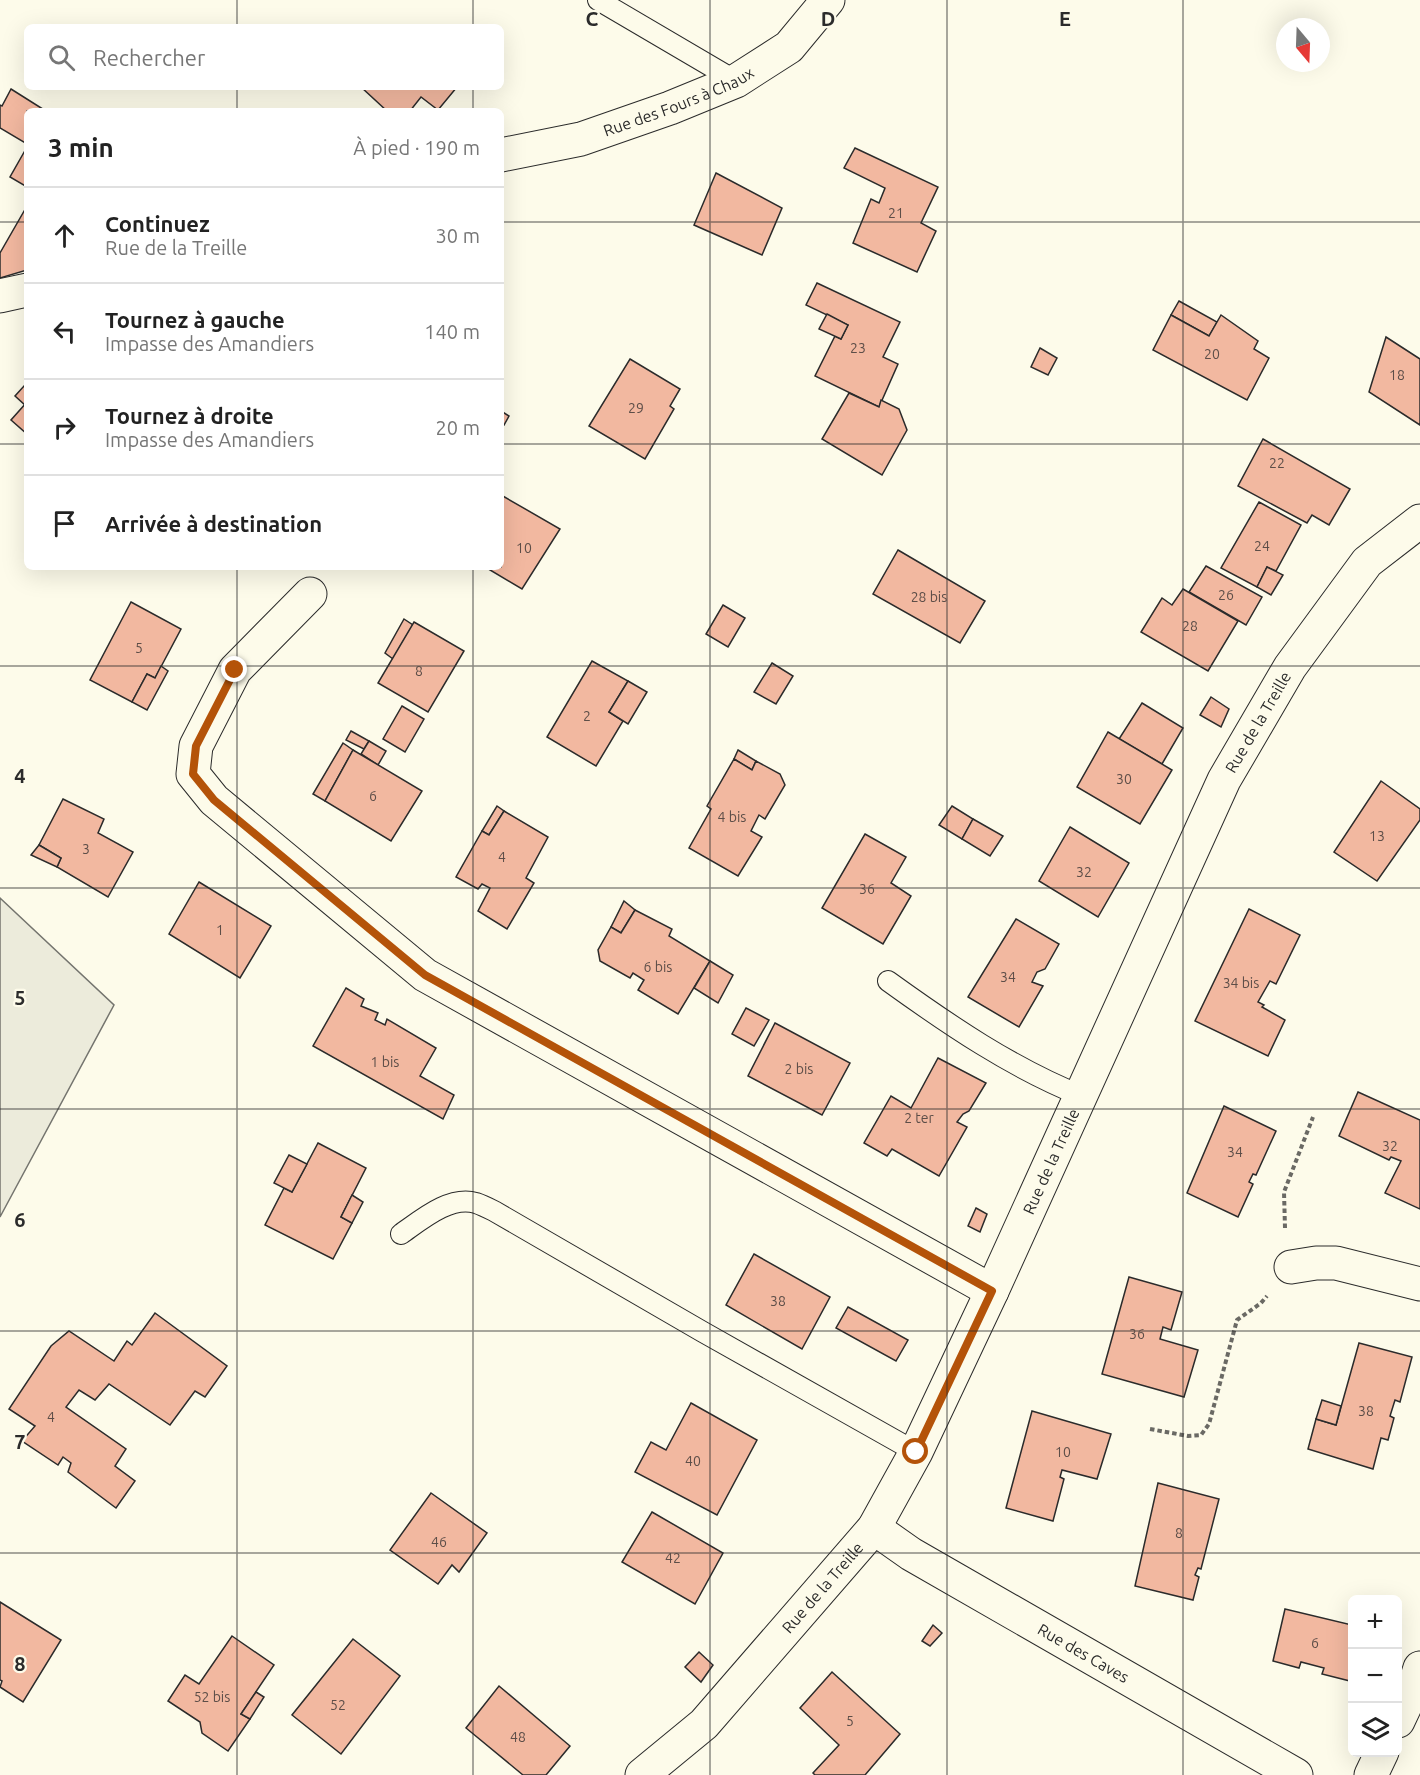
<!DOCTYPE html>
<html lang="fr">
<head>
<meta charset="utf-8">
<style>
  body { margin:0; font-family:Ubuntu,sans-serif; background:#f2f2f2; color:#222 }
  .controls { position:absolute; right:18px; bottom:18px; display:grid; overflow:hidden; border-radius:9px; box-shadow:0 6px 24px #0002 }
  .controls button { width:54px; height:54px; display:grid; place-items:center; padding:0; border:0; border-bottom:2px solid #e0e0e0; background:#fff; color:#222; font:30px sans-serif }
  .compass { position:absolute; left:1276px; top:18px; width:54px; height:54px; border-radius:50%; background:#fff; box-shadow:0 6px 24px #0002; rotate:161deg }
  .stop { position:absolute; width:18px; height:18px; margin:-14px; border:4px solid #b45309; border-radius:50%; background:#fff }
  .stop.end { background:#b45309; border-color:#fff; box-shadow:0 2px 6px #0008 }
  .list { margin:0; padding:0; list-style:none }
  h2 { display:flex; justify-content:space-between; align-items:center; height:78px; margin:0; padding:0 24px; font-size:26px }
  h2 small { font-size:20px; font-weight:400; color:#767676 }
  .list li { display:grid; grid-template-columns:39px 1fr auto; gap:18px; align-items:center; box-sizing:border-box; height:96px; padding:0 24px; border-top:2px solid #e0e0e0 }
  .list b { display:block; font-size:22px; white-space:nowrap }
  .list p { margin:0; font-size:20px; white-space:nowrap; color:#767676 }
  .list em { font-size:20px; font-style:normal; color:#767676 }
  .icon { flex:none; width:33px; height:33px; fill:none; stroke:currentColor; stroke-width:2; stroke-linecap:round; stroke-linejoin:round }
  .map { position:relative; flex:none; width:1420px; height:1775px; overflow:hidden }
  .search { position:absolute; background:#fff; box-shadow:0 6px 24px #0002; left:24px; top:24px; width:480px; height:66px; display:flex; align-items:center; gap:15px; box-sizing:border-box; padding:0 21px; border-radius:9px; color:#767676; font-size:22px }
  .panel { position:absolute; background:#fff; box-shadow:0 6px 24px #0002; left:24px; top:108px; width:480px; height:462px; border-radius:9px }
  .map>svg:first-child { display:block }
  .green { fill:#ecebdb; stroke:#74746e; stroke-width:1.5 }
  .building { fill:#f2b8a0; stroke:#2b2b2b; stroke-width:1.5 }
  .lines { fill:none; stroke-linecap:round; stroke-linejoin:round }
  .service-casing { stroke:#2b2b2b; stroke-width:22 }
  .minor-casing { stroke:#2b2b2b; stroke-width:35 }
  .path { stroke:#6a6964; stroke-width:4; stroke-dasharray:4.5 3; stroke-linecap:butt }
  .service { stroke:#fdfbea; stroke-width:20 }
  .minor { stroke:#fdfbea; stroke-width:33 }
  .route { stroke:#b45309; stroke-width:8 }
  .grid { fill:none; stroke:#2b2b2b; stroke-width:1.5; stroke-opacity:0.55 }
  .labels { text-anchor:middle; dominant-baseline:central; stroke-width:4.5; stroke-linejoin:round; paint-order:stroke }
  .number-label { font-size:14px; fill:#5d4e48 }
  .street-label { font-size:16px; fill:#2b2b2b; stroke:#fdfbea }
  .grid-label { font-size:20px; text-anchor:middle; font-weight:bold; fill:#2b2b2b; stroke:#fdfbea; stroke-width:4.5; stroke-linejoin:round; paint-order:stroke }
</style>
</head>
<body>
<div class="map">
<svg width="1420" height="1775" viewBox="0 0 1420 1775">
  <rect width="100%" height="100%" fill="#fdfbea"/>
  <path class="green" d="M 0,898 L 114,1005 L 0,1217 Z"/>
  <g class="building">
    <path d="M 361,87 L 457,87 L 438,110 L 421,97 L 410,111 L 387,111 Z"/>
    <path d="M 11,89 L 46,111 L 27,111 L 27,144 L 0,128 L 0,105 L 2,106 Z"/>
    <path d="M 27,147 L 27,187 L 10,177 Z"/>
    <path d="M 855,148 L 938,187 L 921,223 L 936,231 L 917,272 L 853,243 L 871,199 L 879,203 L 885,188 L 844,168 Z"/>
    <path d="M 716,173 L 782,208 L 762,255 L 694,225 Z"/>
    <path d="M 27,206 L 27,270 L 0,278 L 0,253 Z"/>
    <path d="M 817,283 L 900,322 L 883,357 L 898,364 L 879,407 L 815,376 L 835,336 L 841,339 L 848,325 L 806,305 Z"/>
    <path d="M 1179,301 L 1217,322 L 1209,336 L 1171,315 Z"/>
    <path d="M 827,314 L 848,325 L 841,339 L 819,329 Z"/>
    <path d="M 1171,315 L 1209,336 L 1221,315 L 1258,341 L 1254,349 L 1269,358 L 1247,400 L 1153,350 Z"/>
    <path d="M 1386,337 L 1420,359 L 1420,425 L 1369,392 Z"/>
    <path d="M 1040,348 L 1057,358 L 1048,375 L 1031,367 Z"/>
    <path d="M 630,359 L 680,389 L 670,406 L 674,409 L 645,459 L 589,426 Z"/>
    <path d="M 24,386 L 27,389 L 27,402 L 25,405 L 15,396 Z"/>
    <path d="M 849,393 L 879,407 L 881,400 L 899,409 L 907,430 L 882,475 L 822,439 Z"/>
    <path d="M 27,402 L 27,434 L 11,420 Z"/>
    <path d="M 501,411 L 509,416 L 504,425 L 501,424 Z"/>
    <path d="M 1263,439 L 1350,489 L 1329,525 L 1312,515 L 1307,523 L 1238,486 Z"/>
    <path d="M 501,495 L 560,529 L 522,589 L 485,567 L 501,567 Z"/>
    <path d="M 1259,502 L 1301,525 L 1276,571 L 1267,567 L 1257,587 L 1221,568 Z"/>
    <path d="M 898,550 L 985,601 L 960,643 L 873,594 Z"/>
    <path d="M 1206,566 L 1262,597 L 1246,625 L 1189,592 Z"/>
    <path d="M 1267,567 L 1283,575 L 1271,595 L 1257,587 Z"/>
    <path d="M 1183,589 L 1238,621 L 1208,671 L 1141,632 L 1162,598 L 1172,605 Z"/>
    <path d="M 131,602 L 181,629 L 155,678 L 147,674 L 132,702 L 90,680 Z"/>
    <path d="M 723,605 L 745,618 L 728,647 L 706,634 Z"/>
    <path d="M 404,619 L 413,625 L 393,659 L 385,653 Z"/>
    <path d="M 414,622 L 464,651 L 428,712 L 378,683 Z"/>
    <path d="M 592,661 L 628,681 L 609,712 L 623,721 L 596,766 L 547,737 Z"/>
    <path d="M 772,663 L 793,676 L 776,704 L 754,692 Z"/>
    <path d="M 161,666 L 168,671 L 147,710 L 132,702 L 147,674 L 155,678 Z"/>
    <path d="M 628,681 L 647,692 L 628,724 L 609,712 Z"/>
    <path d="M 1211,697 L 1229,709 L 1221,727 L 1200,715 Z"/>
    <path d="M 1142,703 L 1183,728 L 1162,764 L 1119,739 Z"/>
    <path d="M 402,706 L 424,719 L 405,752 L 383,739 Z"/>
    <path d="M 351,731 L 369,741 L 364,749 L 346,740 Z"/>
    <path d="M 1108,732 L 1172,770 L 1140,824 L 1077,787 Z"/>
    <path d="M 369,741 L 386,751 L 378,765 L 361,754 Z"/>
    <path d="M 343,743 L 353,750 L 325,801 L 313,794 Z"/>
    <path d="M 353,750 L 422,791 L 391,841 L 325,801 Z"/>
    <path d="M 738,750 L 756,761 L 752,770 L 734,759 Z"/>
    <path d="M 734,759 L 752,770 L 756,761 L 780,774 L 785,785 L 765,819 L 759,815 L 751,831 L 762,837 L 738,876 L 689,848 L 711,809 L 707,806 Z"/>
    <path d="M 1381,781 L 1420,809 L 1420,820 L 1377,881 L 1334,852 Z"/>
    <path d="M 63,799 L 104,819 L 98,833 L 133,852 L 108,897 L 57,867 L 61,858 L 39,845 Z"/>
    <path d="M 497,806 L 504,811 L 489,835 L 482,831 Z"/>
    <path d="M 952,806 L 973,819 L 962,839 L 939,825 Z"/>
    <path d="M 504,811 L 548,837 L 526,878 L 534,883 L 507,929 L 478,911 L 490,888 L 482,884 L 478,889 L 456,877 L 482,831 L 489,835 Z"/>
    <path d="M 973,819 L 1003,836 L 990,856 L 962,839 Z"/>
    <path d="M 1070,827 L 1129,863 L 1098,917 L 1039,881 Z"/>
    <path d="M 865,834 L 906,857 L 891,883 L 911,896 L 883,944 L 822,908 Z"/>
    <path d="M 39,845 L 61,858 L 57,867 L 31,855 Z"/>
    <path d="M 199,882 L 271,926 L 240,978 L 169,934 Z"/>
    <path d="M 624,901 L 635,910 L 621,933 L 611,927 Z"/>
    <path d="M 1249,909 L 1300,935 L 1276,984 L 1270,981 L 1258,1002 L 1264,1005 L 1262,1007 L 1285,1020 L 1268,1056 L 1195,1021 Z"/>
    <path d="M 635,910 L 672,929 L 669,936 L 710,961 L 678,1014 L 638,990 L 644,980 L 633,973 L 630,978 L 600,961 L 598,950 L 611,927 L 621,933 Z"/>
    <path d="M 1016,919 L 1059,944 L 1045,969 L 1037,972 L 1032,982 L 1043,986 L 1019,1027 L 968,997 Z"/>
    <path d="M 710,961 L 733,975 L 718,1003 L 694,988 Z"/>
    <path d="M 346,988 L 364,999 L 361,1006 L 378,1013 L 375,1020 L 385,1025 L 387,1019 L 436,1048 L 420,1076 L 454,1095 L 443,1119 L 313,1046 Z"/>
    <path d="M 746,1008 L 769,1020 L 754,1046 L 732,1034 Z"/>
    <path d="M 775,1023 L 850,1063 L 822,1115 L 748,1076 Z"/>
    <path d="M 938,1058 L 986,1083 L 969,1111 L 963,1114 L 957,1122 L 967,1127 L 939,1176 L 892,1149 L 887,1156 L 864,1143 L 891,1096 L 911,1108 Z"/>
    <path d="M 1358,1092 L 1420,1120 L 1420,1209 L 1385,1193 L 1401,1161 L 1391,1157 L 1389,1160 L 1339,1136 Z"/>
    <path d="M 1224,1106 L 1276,1131 L 1256,1175 L 1253,1174 L 1249,1182 L 1253,1184 L 1238,1217 L 1187,1193 Z"/>
    <path d="M 318,1143 L 366,1168 L 341,1217 L 352,1223 L 333,1259 L 265,1225 L 284,1188 L 292,1192 Z"/>
    <path d="M 289,1155 L 307,1164 L 292,1192 L 274,1183 Z"/>
    <path d="M 352,1195 L 363,1202 L 352,1223 L 341,1217 Z"/>
    <path d="M 976,1208 L 987,1214 L 980,1232 L 968,1226 Z"/>
    <path d="M 754,1254 L 830,1297 L 802,1349 L 726,1305 Z"/>
    <path d="M 1129,1277 L 1182,1292 L 1171,1330 L 1163,1327 L 1160,1339 L 1198,1350 L 1184,1397 L 1102,1374 Z"/>
    <path d="M 848,1307 L 908,1340 L 896,1361 L 836,1328 Z"/>
    <path d="M 155,1313 L 227,1366 L 205,1397 L 195,1391 L 170,1425 L 109,1384 L 95,1400 L 79,1390 L 66,1407 L 126,1449 L 115,1466 L 135,1481 L 116,1508 L 68,1472 L 71,1463 L 63,1457 L 58,1465 L 22,1441 L 35,1426 L 9,1409 L 51,1346 L 69,1331 L 114,1361 L 127,1341 L 132,1345 Z"/>
    <path d="M 1359,1343 L 1412,1357 L 1400,1402 L 1395,1400 L 1390,1416 L 1394,1418 L 1388,1440 L 1381,1438 L 1373,1469 L 1308,1449 L 1316,1419 L 1336,1425 Z"/>
    <path d="M 1322,1400 L 1341,1406 L 1336,1425 L 1316,1419 Z"/>
    <path d="M 691,1403 L 757,1440 L 717,1515 L 635,1472 L 651,1442 L 666,1450 Z"/>
    <path d="M 1032,1411 L 1111,1434 L 1097,1479 L 1062,1470 L 1060,1477 L 1064,1479 L 1053,1521 L 1006,1508 Z"/>
    <path d="M 1158,1483 L 1219,1499 L 1201,1569 L 1198,1568 L 1195,1575 L 1199,1577 L 1193,1600 L 1135,1586 Z"/>
    <path d="M 431,1493 L 487,1533 L 459,1572 L 452,1565 L 438,1584 L 390,1550 Z"/>
    <path d="M 652,1512 L 723,1553 L 695,1604 L 622,1562 Z"/>
    <path d="M 0,1602 L 61,1640 L 23,1702 L 0,1687 L 2,1681 L 0,1680 Z"/>
    <path d="M 1285,1609 L 1352,1625 L 1352,1671 L 1350,1681 L 1322,1674 L 1324,1668 L 1301,1662 L 1299,1668 L 1273,1661 Z"/>
    <path d="M 933,1625 L 942,1633 L 930,1646 L 922,1641 Z"/>
    <path d="M 232,1636 L 274,1665 L 241,1714 L 250,1719 L 228,1751 L 202,1733 L 200,1722 L 168,1701 L 185,1675 L 199,1684 Z"/>
    <path d="M 353,1639 L 400,1676 L 341,1754 L 292,1715 Z"/>
    <path d="M 699,1652 L 713,1665 L 701,1682 L 685,1667 Z"/>
    <path d="M 832,1672 L 900,1734 L 865,1775 L 815,1775 L 813,1773 L 839,1745 L 800,1708 Z"/>
    <path d="M 499,1686 L 570,1746 L 546,1775 L 523,1775 L 466,1728 Z"/>
    <path d="M 256,1692 L 264,1697 L 250,1719 L 241,1714 Z"/>
  </g>
  <g class="lines">
    <defs>
      <g id="service">
        <path d="M 598,0 L 736,81"/>
        <path d="M 888,981 C 949,1025 1012,1068 1082,1096"/>
        <path d="M 401,1234 C 421,1220 450,1195 476,1203 C 482,1205 488,1208 494,1211 L 703,1332 L 916,1452"/>
      </g>
      <g id="minor">
        <path id="s1" d="M 501,155 L 581,139 L 670,108 L 736,81 L 789,47 L 828,0"/>
        <path d="M 0,296 L 27,290"/>
        <path d="M 310,594 L 235,670 L 196,746 L 193,774 L 214,800 L 425,975 L 992,1291"/>
        <path d="M 1291,1267 L 1316,1263 L 1336,1263 L 1420,1284"/>
        <path id="s2" d="M 874,1528 L 911,1554 L 1296,1775"/>
        <path d="M 1398,1721 L 1414,1687 L 1420,1668"/>
        <path id="s3" d="M 642,1775 L 704,1724 L 874,1528 L 916,1452 L 992,1291 L 1224,780 L 1290,667 L 1367,562 L 1420,521"/>
        <path d="M 1371,1775 L 1382,1752"/>
      </g>
    </defs>
    <use href="#service" class="service-casing"/>
    <use href="#minor" class="minor-casing"/>
    <g class="path">
      <path d="M 1285,1228 L 1284,1192 L 1313,1117"/>
      <path d="M 1150,1429 L 1188,1436 L 1201,1435 L 1209,1424 L 1237,1320 L 1261,1303 L 1267,1296"/>
    </g>
    <use href="#service" class="service"/>
    <use href="#minor" class="minor"/>
  </g>
  <g class="lines">
    <path class="route" d="M 235,670 L 196,746 L 193,774 L 214,800 L 425,975 L 992,1291 L 916,1452"/>
  </g>
  <path class="grid" d="M 237,0 L 237,27M 473,0 L 473,27M 710,0 L 710,1775M 947,0 L 947,1775M 1183,0 L 1183,1775M 237,87 L 237,111M 473,87 L 473,111M 0,222 L 27,222M 501,222 L 1420,222M 0,444 L 27,444M 501,444 L 1420,444M 237,567 L 237,1775M 473,567 L 473,1775M 0,666 L 1420,666M 0,888 L 1420,888M 0,1109 L 1420,1109M 0,1331 L 1420,1331M 0,1553 L 1420,1553"/>
  <g class="labels">
    <g class="number-label">
      <text x="896" y="213">21</text>
      <text x="858" y="348">23</text>
      <text x="1212" y="354">20</text>
      <text x="1397" y="375">18</text>
      <text x="636" y="408">29</text>
      <text x="1277" y="463">22</text>
      <text x="1262" y="546">24</text>
      <text x="524" y="548">10</text>
      <text x="1226" y="595">26</text>
      <text x="929" y="597">28 bis</text>
      <text x="1190" y="626">28</text>
      <text x="139" y="648">5</text>
      <text x="419" y="671">8</text>
      <text x="587" y="716">2</text>
      <text x="1124" y="779">30</text>
      <text x="373" y="796">6</text>
      <text x="732" y="817">4 bis</text>
      <text x="1377" y="836">13</text>
      <text x="86" y="849">3</text>
      <text x="502" y="857">4</text>
      <text x="1084" y="872">32</text>
      <text x="867" y="889">36</text>
      <text x="220" y="930">1</text>
      <text x="658" y="967">6 bis</text>
      <text x="1008" y="977">34</text>
      <text x="1241" y="983">34 bis</text>
      <text x="385" y="1062">1 bis</text>
      <text x="799" y="1069">2 bis</text>
      <text x="919" y="1118">2 ter</text>
      <text x="1390" y="1146">32</text>
      <text x="1235" y="1152">34</text>
      <text x="778" y="1301">38</text>
      <text x="1137" y="1334">36</text>
      <text x="1366" y="1411">38</text>
      <text x="51" y="1417">4</text>
      <text x="1063" y="1452">10</text>
      <text x="693" y="1461">40</text>
      <text x="1179" y="1533">8</text>
      <text x="439" y="1542">46</text>
      <text x="673" y="1558">42</text>
      <text x="1315" y="1643">6</text>
      <text x="212" y="1697">52 bis</text>
      <text x="338" y="1705">52</text>
      <text x="850" y="1721">5</text>
      <text x="518" y="1737">48</text>
    </g>
    <g class="street-label">
      <text stroke="none"><textPath href="#s1" startOffset="186">Rue des Fours à Chaux</textPath></text>
      <text stroke="none"><textPath href="#s3" startOffset="1233">Rue de la Treille</textPath></text>
      <text stroke="none"><textPath href="#s3" startOffset="747">Rue de la Treille</textPath></text>
      <text stroke="none"><textPath href="#s3" startOffset="261">Rue de la Treille</textPath></text>
      <text stroke="none"><textPath href="#s2" startOffset="244">Rue des Caves</textPath></text>
    </g>
  </g>
  <g class="grid-label">
    <text x="592" y="26">C</text>
    <text x="828" y="26">D</text>
    <text x="1065" y="26">E</text>
    <text x="20" y="783">4</text>
    <text x="20" y="1005">5</text>
    <text x="20" y="1227">6</text>
    <text x="20" y="1449">7</text>
    <text x="20" y="1671">8</text>
  </g>
</svg>
<div class="controls">
<button>+</button>
<button>−</button>
<button><svg class="icon" aria-label="layers" viewBox="0 0 24 24"><path d="M12 4l9 5-9 5-9-5zM3 14l9 5 9-5"/></svg></button>
</div>
<svg class="compass" viewBox="-18 -18 36 36"><path d="M0-13l5 13h-10z" fill="#e53935"/><path d="M0 13l5-13h-10z" fill="#767676"/></svg>
<div class="stop" style="left:916px;top:1452px"></div>
<div class="stop end" style="left:235px;top:670px"></div>
<div class="search"><svg class="icon" aria-label="search" viewBox="0 0 24 24"><circle cx="10" cy="10" r="6"/><path d="M15 15l6 6"/></svg>Rechercher</div>
<section class="panel">
<h2>3 min<small>À pied · 190 m</small></h2>
<ul class="list">
<li><svg class="icon" aria-label="ahead" viewBox="0 0 24 24"><path d="M12 20V5M6 11l6-6 6 6"/></svg><div><b>Continuez</b><p>Rue de la Treille</p></div><em>30 m</em></li>
<li><svg class="icon" aria-label="left" viewBox="0 0 24 24"><path d="M17 20v-9H6M10 6l-5 5 5 5"/></svg><div><b>Tournez à gauche</b><p>Impasse des Amandiers</p></div><em>140 m</em></li>
<li><svg class="icon" aria-label="right" viewBox="0 0 24 24"><path d="M7 20v-9h11M14 6l5 5-5 5"/></svg><div><b>Tournez à droite</b><p>Impasse des Amandiers</p></div><em>20 m</em></li>
<li><svg class="icon" aria-label="arrive" viewBox="0 0 24 24"><path d="M6 21V4h12l-3 4 3 4H6"/></svg><div><b>Arrivée à destination</b></div></li>
</ul>
</section>
</div>
</body>
</html>
